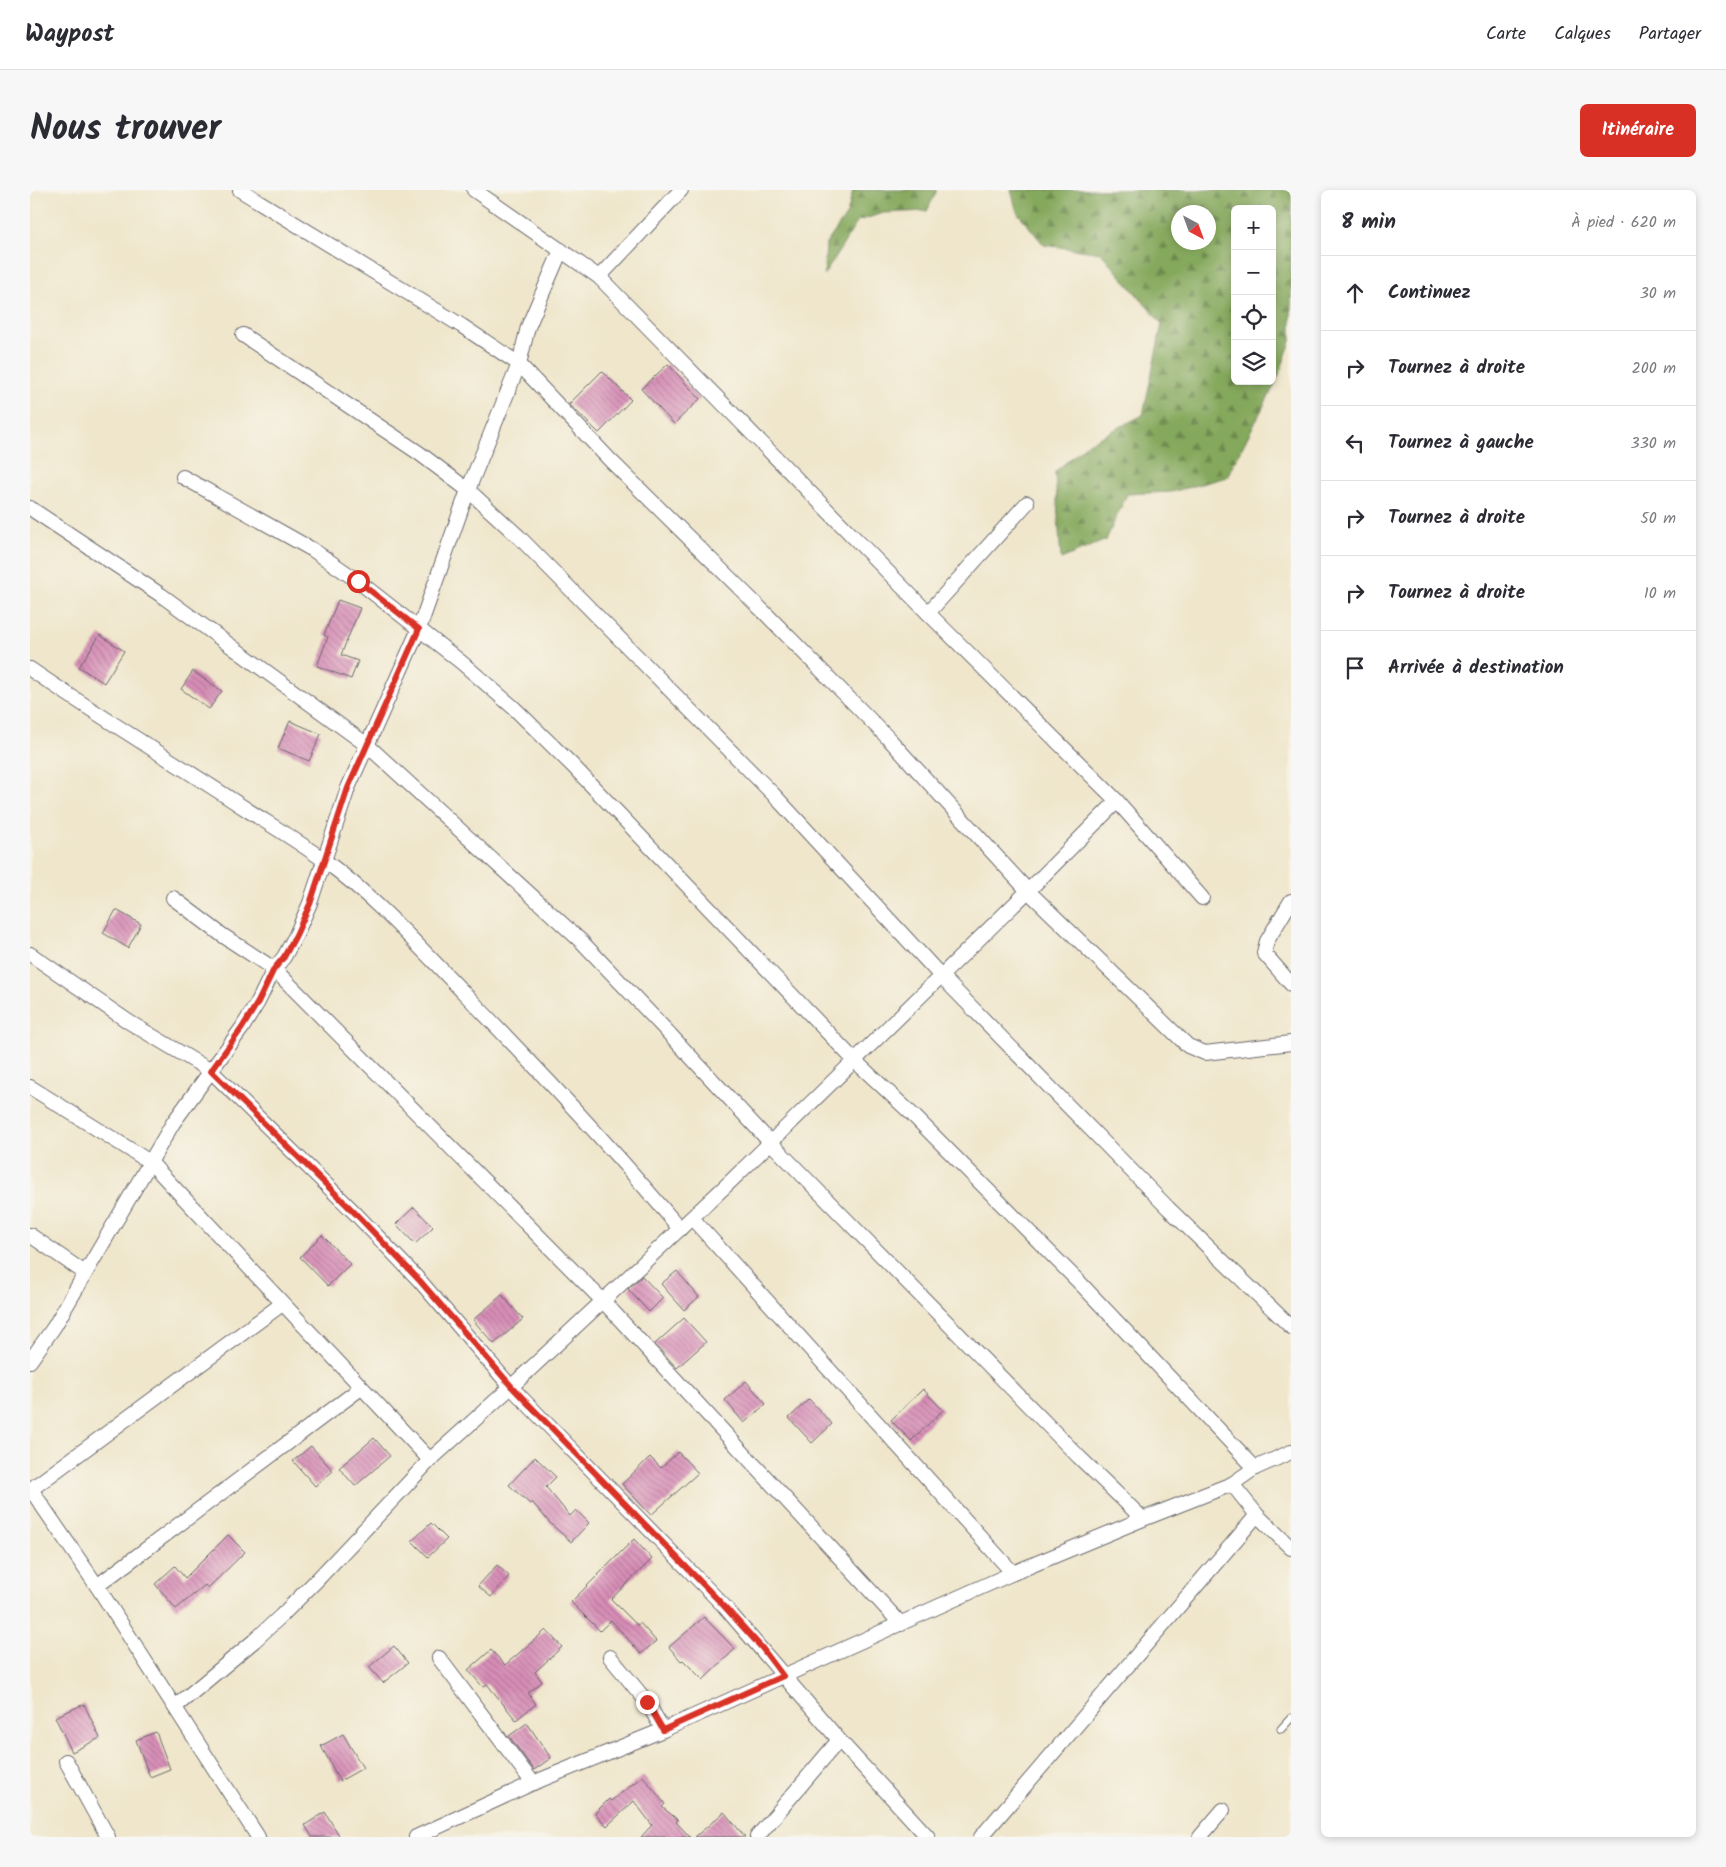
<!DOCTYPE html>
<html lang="fr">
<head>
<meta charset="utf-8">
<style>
  body { margin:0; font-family:Kalam,sans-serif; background:#f7f7f7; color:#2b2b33 }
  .controls { position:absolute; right:15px; top:15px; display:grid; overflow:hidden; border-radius:8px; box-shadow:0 2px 8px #0003 }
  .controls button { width:45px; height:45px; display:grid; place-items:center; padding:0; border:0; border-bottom:1px solid #e1e1e2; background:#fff; color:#2b2b33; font:25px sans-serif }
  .compass { position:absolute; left:1141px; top:15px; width:45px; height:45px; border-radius:50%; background:#fff; box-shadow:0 2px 8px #0003; rotate:139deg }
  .stop { position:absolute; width:15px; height:15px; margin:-11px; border:4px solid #d93025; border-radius:50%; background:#fff }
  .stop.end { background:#d93025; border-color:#fff; box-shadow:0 1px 5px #0008 }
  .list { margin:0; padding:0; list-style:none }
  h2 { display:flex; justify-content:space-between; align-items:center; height:65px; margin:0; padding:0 20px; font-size:21px }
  h2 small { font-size:16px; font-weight:400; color:#7c7c81 }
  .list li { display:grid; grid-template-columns:32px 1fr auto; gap:15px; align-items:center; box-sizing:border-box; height:75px; padding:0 20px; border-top:1px solid #e1e1e2 }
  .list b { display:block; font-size:19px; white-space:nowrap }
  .list em { font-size:16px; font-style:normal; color:#7c7c81 }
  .icon { flex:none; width:28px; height:28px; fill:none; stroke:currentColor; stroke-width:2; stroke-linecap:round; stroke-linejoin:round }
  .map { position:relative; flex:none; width:1261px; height:1647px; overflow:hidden; border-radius:8px }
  header { display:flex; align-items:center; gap:30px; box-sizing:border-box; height:70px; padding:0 25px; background:#fff; border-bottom:1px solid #e1e1e2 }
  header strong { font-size:24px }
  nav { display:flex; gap:28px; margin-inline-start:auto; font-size:18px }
  .intro { display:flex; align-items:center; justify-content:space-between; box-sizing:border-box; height:120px; padding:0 30px }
  h1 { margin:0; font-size:35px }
  .button { padding:12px 22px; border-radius:8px; background:#d93025; color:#fff; font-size:18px; font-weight:700 }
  main { display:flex; gap:30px; padding:0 30px }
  aside { flex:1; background:#fff; border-radius:8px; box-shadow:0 2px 8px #0003 }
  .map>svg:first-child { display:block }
  .forest { fill:url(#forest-firs); stroke:#53654c; fill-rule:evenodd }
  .building { fill:url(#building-back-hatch) }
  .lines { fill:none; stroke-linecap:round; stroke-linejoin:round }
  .lane-casing { stroke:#6a676d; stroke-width:9 }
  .street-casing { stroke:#6a676d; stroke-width:16 }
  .lane { stroke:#fff; stroke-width:7 }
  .street { stroke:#fff; stroke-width:14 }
  .route { stroke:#d93025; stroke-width:6 }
</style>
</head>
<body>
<header>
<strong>Waypost</strong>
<nav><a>Carte</a><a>Calques</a><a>Partager</a></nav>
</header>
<div class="intro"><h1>Nous trouver</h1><a class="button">Itinéraire</a></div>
<main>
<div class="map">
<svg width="1261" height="1647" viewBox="0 0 1261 1647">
  <defs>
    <pattern id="forest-firs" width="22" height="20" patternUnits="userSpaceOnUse" patternTransform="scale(1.25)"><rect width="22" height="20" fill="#84a85c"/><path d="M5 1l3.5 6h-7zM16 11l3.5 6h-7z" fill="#6c884d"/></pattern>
    <pattern id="building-back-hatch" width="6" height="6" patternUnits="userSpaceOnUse" patternTransform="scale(1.25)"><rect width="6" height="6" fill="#d88eb7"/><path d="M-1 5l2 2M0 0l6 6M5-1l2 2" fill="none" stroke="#af7496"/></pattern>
  </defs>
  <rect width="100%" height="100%" fill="#f7f3e8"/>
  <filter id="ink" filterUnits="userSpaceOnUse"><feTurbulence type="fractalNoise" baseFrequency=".02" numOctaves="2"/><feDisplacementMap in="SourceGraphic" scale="10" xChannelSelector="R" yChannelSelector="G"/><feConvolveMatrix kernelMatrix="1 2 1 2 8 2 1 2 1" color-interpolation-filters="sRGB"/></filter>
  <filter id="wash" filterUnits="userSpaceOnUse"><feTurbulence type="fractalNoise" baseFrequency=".0096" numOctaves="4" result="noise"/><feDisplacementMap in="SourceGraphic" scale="20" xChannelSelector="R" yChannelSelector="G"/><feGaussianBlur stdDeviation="1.12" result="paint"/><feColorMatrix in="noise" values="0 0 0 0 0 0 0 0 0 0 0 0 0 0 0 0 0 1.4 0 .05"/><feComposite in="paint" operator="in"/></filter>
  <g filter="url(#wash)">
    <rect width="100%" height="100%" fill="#efe6cb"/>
    <g class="forest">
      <path d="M 823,0 L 907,0 L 897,21 L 853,23 L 828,31 L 794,85 L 796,54 L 817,24 Z"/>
      <path d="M 981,0 L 1261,0 L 1261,151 L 1247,190 L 1197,287 L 1141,302 L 1097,304 L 1076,350 L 1031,369 L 1025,282 L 1057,254 L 1113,225 L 1132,134 L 1071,63 L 1014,55 L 987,22 ZM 1205,19 L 1242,19 L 1242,191 L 1205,191 ZM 1148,22 L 1178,22 L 1178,52 L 1148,52 Z"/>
    </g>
    <g id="blocks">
      <g class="building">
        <path d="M 638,174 L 670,209 L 644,234 L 611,199 Z"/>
        <path d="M 572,181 L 601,210 L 569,243 L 539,214 Z"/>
        <path d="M 308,410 L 330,418 L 311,465 L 328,471 L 321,489 L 287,476 L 298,447 L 294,445 Z"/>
        <path d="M 70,445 L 94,461 L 74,493 L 49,477 Z"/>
        <path d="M 163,481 L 192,501 L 179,519 L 151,499 Z"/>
        <path d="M 260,531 L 291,544 L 279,571 L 248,558 Z"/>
        <path d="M 86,720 L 111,734 L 98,758 L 73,743 Z"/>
        <path d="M 384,1017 L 403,1037 L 385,1054 L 366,1034 Z"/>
        <path d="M 292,1045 L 320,1074 L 298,1096 L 270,1067 Z"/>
        <path d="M 647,1081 L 669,1107 L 654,1120 L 631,1094 Z"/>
        <path d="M 612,1086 L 633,1108 L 619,1122 L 598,1099 Z"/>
        <path d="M 472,1105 L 493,1129 L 464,1154 L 443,1130 Z"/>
        <path d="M 654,1128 L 676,1152 L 647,1178 L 625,1154 Z"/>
        <path d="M 716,1191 L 736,1214 L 714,1233 L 695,1210 Z"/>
        <path d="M 893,1199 L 913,1220 L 881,1251 L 861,1230 Z"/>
        <path d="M 779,1209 L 802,1234 L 782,1253 L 759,1228 Z"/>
        <path d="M 344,1248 L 360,1266 L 325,1296 L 309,1278 Z"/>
        <path d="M 281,1256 L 303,1281 L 285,1296 L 263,1271 Z"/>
        <path d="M 648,1262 L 668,1283 L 621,1325 L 592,1294 L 620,1267 L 631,1278 Z"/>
        <path d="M 505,1267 L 526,1287 L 516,1297 L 540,1326 L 546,1320 L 559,1333 L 541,1352 L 520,1333 L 502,1312 L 500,1314 L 479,1295 Z"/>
        <path d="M 401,1333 L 417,1349 L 398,1367 L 382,1351 Z"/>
        <path d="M 198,1345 L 215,1362 L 178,1398 L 175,1395 L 146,1419 L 125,1394 L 145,1376 L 155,1388 Z"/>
        <path d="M 604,1349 L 622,1369 L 581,1409 L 607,1435 L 610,1433 L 626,1451 L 611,1464 L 581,1430 L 570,1441 L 541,1412 Z"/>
        <path d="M 467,1375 L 479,1386 L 461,1407 L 448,1396 Z"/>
        <path d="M 674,1427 L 705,1459 L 673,1490 L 653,1470 L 651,1471 L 639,1457 Z"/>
        <path d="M 516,1440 L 532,1457 L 505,1482 L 512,1492 L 498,1503 L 506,1514 L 486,1530 L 457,1494 L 453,1497 L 438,1480 L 461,1460 L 475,1475 Z"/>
        <path d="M 364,1456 L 378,1473 L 353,1493 L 339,1477 Z"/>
        <path d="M 54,1514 L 70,1548 L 42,1562 L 25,1527 Z"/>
        <path d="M 497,1533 L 521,1568 L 504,1580 L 479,1546 Z"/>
        <path d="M 126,1542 L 140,1579 L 120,1587 L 106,1550 Z"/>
        <path d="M 313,1544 L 333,1578 L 310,1591 L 291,1556 Z"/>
        <path d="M 613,1586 L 635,1614 L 632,1617 L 648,1630 L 646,1632 L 660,1647 L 611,1647 L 622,1635 L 604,1611 L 577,1636 L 565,1623 L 579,1609 L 581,1611 Z"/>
        <path d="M 295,1622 L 310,1647 L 282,1647 L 275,1635 Z"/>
        <path d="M 694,1622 L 715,1647 L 665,1647 Z"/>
      </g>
    </g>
  </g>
  <g filter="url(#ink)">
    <use href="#blocks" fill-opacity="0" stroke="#6a676d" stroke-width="1"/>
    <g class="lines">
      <defs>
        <path id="lane" d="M 1251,1539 L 1261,1528"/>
        <g id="street">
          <path d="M 210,0 L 432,136 L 489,174 L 580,270 L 736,424 L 859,549 L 998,701 L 1158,856 L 1175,863 L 1261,853"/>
          <path d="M 444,0 L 569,87 L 898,423 L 1087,611 L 1172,708"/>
          <path d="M 569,87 L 651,0"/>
          <path d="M 213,145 L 389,263 L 438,300 L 489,347 L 743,604 L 910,785 L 1138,1018 L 1261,1137"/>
          <path d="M 153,287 L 283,360 L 328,391 L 389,439 L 431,472 L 484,518 L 543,576 L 824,870 L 883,925 L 1051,1094 L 1225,1278"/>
          <path d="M 0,318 L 131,405 L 337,555 L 552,752 L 633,837 L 740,952 L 1049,1267 L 1113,1329"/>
          <path d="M 898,423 L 997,313"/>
          <path d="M 0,479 C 72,528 146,573 219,621 C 244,637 271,653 295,671 C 347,709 391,759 436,805 C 510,881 582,957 650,1039"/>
          <path d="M 143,708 L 192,745 L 244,779 L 573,1111 L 871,1434"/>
          <path d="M 1261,711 L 1237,751 L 1234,763 L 1261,794"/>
          <path d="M 0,764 L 99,832 L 181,881 L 325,1023 L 390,1091 L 481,1197 L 694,1416 L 809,1550 L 898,1647"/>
          <path d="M 0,897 L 120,972 L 400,1270"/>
          <path d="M 662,1028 L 983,1383"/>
          <path d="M 0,1045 L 55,1083"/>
          <path d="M 0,1171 L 24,1137 L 143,933 L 212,838 L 228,812 L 244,779 L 254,767 L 266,745 L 280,713 L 318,598 L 389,439 L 438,300 L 489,174 L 498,137 L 531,60"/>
          <path d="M 1202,1294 L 1227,1325 L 1261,1358"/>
          <path d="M 0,1298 L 67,1396 L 228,1647"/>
          <path d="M 0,1300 L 252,1114"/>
          <path d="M 67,1396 L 331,1198"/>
          <path d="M 580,1467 L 617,1512 L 633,1540"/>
          <path d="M 409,1468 L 503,1593"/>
          <path d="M 145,1517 L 224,1451 L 251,1426 L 287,1390 L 400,1270 L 481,1197 L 702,990 L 998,701 L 1087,611"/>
          <path d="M 36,1571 L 78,1647"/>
          <path d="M 386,1647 L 503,1593 L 633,1540 L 983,1383 L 1113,1329 L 1202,1294 L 1225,1278 L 1261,1262"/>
          <path d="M 727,1647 L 809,1550"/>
          <path d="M 951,1647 L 1227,1325"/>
          <path d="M 1170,1647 L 1193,1620"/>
        </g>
      </defs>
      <use href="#lane" class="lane-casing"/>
      <use href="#street" class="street-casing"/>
      <use href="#lane" class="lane"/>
      <use href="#street" class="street"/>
    </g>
  </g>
  <g class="lines" filter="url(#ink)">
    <path class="route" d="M 328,391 L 389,439 L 318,598 L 280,714 L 266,745 L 254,767 L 244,779 L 228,812 L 212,838 L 181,881 L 325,1023 L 390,1091 L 482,1197 L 694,1416 L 732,1458 L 753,1486 L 633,1540 L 617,1512"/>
  </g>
</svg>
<div class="controls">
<button>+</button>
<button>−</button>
<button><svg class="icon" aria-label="locate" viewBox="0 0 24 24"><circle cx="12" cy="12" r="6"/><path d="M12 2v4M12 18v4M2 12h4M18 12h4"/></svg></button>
<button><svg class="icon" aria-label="layers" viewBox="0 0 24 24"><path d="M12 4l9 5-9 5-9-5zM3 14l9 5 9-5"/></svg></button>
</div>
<svg class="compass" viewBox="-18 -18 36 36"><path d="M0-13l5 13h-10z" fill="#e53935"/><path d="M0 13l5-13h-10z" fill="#7c7c81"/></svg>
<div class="stop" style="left:328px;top:391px"></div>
<div class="stop end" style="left:617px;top:1512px"></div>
</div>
<aside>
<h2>8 min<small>À pied · 620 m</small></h2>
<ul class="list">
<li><svg class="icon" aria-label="ahead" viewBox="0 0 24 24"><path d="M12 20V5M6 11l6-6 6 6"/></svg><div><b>Continuez</b></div><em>30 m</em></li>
<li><svg class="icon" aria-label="right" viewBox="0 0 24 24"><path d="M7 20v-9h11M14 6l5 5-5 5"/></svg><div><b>Tournez à droite</b></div><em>200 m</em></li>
<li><svg class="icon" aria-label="left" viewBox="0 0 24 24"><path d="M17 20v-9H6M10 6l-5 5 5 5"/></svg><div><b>Tournez à gauche</b></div><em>330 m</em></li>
<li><svg class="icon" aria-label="right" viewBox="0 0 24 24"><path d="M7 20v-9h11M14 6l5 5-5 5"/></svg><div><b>Tournez à droite</b></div><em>50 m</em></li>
<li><svg class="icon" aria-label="right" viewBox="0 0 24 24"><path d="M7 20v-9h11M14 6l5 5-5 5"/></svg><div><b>Tournez à droite</b></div><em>10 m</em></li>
<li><svg class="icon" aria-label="arrive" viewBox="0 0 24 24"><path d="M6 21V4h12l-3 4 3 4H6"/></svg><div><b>Arrivée à destination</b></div></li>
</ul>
</aside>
</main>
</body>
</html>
